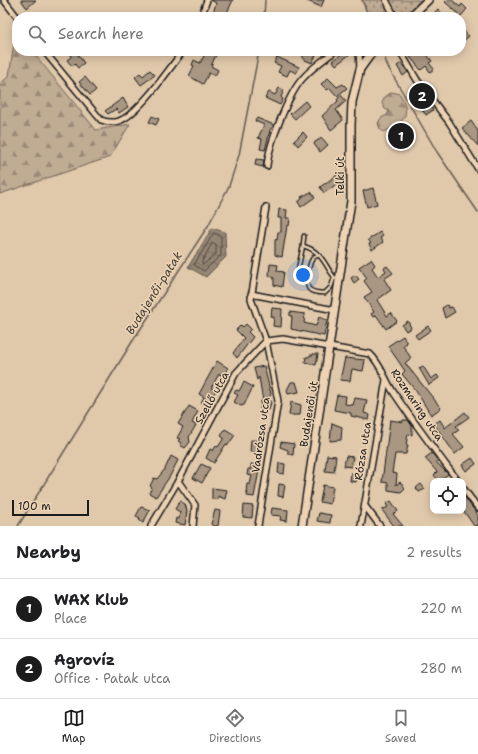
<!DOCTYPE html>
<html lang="en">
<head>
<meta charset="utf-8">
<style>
  body { margin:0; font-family:"Shantell Sans",sans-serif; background:#f2f2f2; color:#202124 }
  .controls { position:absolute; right:12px; bottom:12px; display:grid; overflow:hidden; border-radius:8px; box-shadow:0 2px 10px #0003 }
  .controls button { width:36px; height:36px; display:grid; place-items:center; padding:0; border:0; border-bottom:1px solid #e0e0e0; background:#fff; color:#202124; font:20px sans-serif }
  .scale { position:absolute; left:12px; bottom:10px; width:77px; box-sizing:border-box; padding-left:4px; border:2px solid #1c1c1c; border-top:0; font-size:11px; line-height:14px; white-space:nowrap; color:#1c1c1c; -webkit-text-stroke:3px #edd3b4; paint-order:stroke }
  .you { position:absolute; left:303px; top:275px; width:14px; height:14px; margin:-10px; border:3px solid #fff; border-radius:50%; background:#1a73e8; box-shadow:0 0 0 6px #1a73e833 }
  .badge { display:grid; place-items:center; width:26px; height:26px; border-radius:50%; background:#1c1c1c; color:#fff; font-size:13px; font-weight:700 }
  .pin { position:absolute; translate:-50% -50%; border:2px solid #fff; box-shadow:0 1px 4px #0006 }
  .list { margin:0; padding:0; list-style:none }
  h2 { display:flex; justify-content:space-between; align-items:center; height:52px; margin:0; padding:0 16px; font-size:17px }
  h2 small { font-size:13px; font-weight:400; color:#757577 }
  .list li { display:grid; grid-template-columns:26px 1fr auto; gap:12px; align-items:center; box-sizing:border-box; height:60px; padding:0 16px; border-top:1px solid #e0e0e0 }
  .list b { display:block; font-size:15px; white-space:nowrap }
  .list p { margin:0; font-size:13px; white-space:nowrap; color:#757577 }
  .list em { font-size:13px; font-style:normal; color:#757577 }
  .icon { flex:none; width:22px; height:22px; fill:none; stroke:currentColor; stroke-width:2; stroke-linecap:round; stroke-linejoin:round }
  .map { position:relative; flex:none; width:478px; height:526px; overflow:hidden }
  .search { position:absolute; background:#fff; box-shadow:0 2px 10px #0003; left:12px; right:12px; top:12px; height:44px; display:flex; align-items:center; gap:10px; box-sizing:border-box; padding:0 14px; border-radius:16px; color:#757577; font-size:15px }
  .sheet { height:172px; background:#fff }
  nav { display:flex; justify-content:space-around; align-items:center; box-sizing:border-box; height:56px; border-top:1px solid #e0e0e0; background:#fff; font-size:11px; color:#757577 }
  nav a { display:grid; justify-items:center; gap:2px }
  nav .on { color:#1c1c1c }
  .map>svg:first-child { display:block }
  .forest { fill:url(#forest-firs); stroke:#6e6458 }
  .park { fill:url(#park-dots); stroke:#6e6458 }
  .water { fill:url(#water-waves); stroke:#655c50 }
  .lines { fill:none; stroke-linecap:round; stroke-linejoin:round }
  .shore { stroke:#4c463f; stroke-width:1 }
  .stream { stroke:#655c50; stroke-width:1.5 }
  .building { fill:#aa9783; stroke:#1c1c1c }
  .service-casing { stroke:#1c1c1c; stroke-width:5.5 }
  .minor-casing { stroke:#1c1c1c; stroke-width:8 }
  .secondary-casing { stroke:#1c1c1c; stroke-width:10 }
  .service { stroke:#edd3b4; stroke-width:2.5 }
  .minor { stroke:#edd3b4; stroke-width:5 }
  .secondary { stroke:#edd3b4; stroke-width:7 }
  .labels { text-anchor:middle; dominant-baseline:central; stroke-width:3; stroke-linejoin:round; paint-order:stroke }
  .street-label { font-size:11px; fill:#1c1c1c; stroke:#edd3b4 }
  .water-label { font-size:12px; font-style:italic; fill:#46413a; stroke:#edd3b4 }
</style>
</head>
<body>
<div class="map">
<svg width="478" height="526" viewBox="0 0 478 526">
  <defs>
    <pattern id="forest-firs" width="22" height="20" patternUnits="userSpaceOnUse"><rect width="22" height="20" fill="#c0ab93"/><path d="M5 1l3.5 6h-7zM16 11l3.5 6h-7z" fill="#9b8a77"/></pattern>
    <pattern id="park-dots" width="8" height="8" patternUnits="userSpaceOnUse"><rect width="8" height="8" fill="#c0ab93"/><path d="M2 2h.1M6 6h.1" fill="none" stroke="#9b8a77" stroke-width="1.8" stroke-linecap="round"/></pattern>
    <pattern id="water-waves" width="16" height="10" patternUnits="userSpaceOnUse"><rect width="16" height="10" fill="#958673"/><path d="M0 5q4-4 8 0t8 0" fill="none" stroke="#796d5e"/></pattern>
  </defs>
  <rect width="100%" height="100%" fill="#e0c8ab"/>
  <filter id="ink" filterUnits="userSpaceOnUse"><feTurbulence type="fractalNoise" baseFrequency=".025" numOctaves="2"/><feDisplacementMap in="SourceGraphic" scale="8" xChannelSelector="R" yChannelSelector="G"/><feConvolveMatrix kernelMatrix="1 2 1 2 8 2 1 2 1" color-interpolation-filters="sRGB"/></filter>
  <g filter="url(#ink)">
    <g class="forest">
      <path d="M 16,31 L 17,51 L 32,51 L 96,130 L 130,124 L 110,157 L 0,194 L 0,84 L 9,76 Z"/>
      <path d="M 392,92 L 400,94 C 412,115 404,123 384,132 L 380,129 L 378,123 L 381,118 L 387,115 L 389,111 L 385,109 L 382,103 L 385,97 Z"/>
    </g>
    <g class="park">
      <path d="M 362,0 L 383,0 L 386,7 L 384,8 L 387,15 L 391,13 L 393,17 L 369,17 Z"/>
      <path d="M 389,0 L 424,0 L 406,17 L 397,15 Z"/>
    </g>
    <path class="water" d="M 212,228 L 225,232 L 226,257 L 206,277 L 188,267 Z"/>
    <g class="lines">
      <g class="shore">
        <path d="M 215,233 L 221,236 L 221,255 L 204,271 L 194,265 L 213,234 Z"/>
        <path d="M 212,244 L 216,244 L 216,254 L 203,265 L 202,262 Z"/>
      </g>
      <g class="stream">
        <path d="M 362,0 L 369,17"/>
        <path d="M 264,17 L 265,0"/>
        <path d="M 382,51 L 388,67 L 437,152 L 478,212"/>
        <path d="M 18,526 L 132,342 L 208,226 L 229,186 L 239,155 L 259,51"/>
      </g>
    </g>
    <g class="building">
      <path d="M 21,0 L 36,0 L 27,8 Z"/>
      <path d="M 211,0 L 233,0 L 225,17 L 212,17 L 216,3 Z"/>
      <path d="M 305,0 L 324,0 L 321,7 Z"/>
      <path d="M 447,0 L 452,0 L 460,7 L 462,4 L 467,9 L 461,16 L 445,2 Z"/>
      <path d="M 438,9 L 445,17 L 430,17 Z"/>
      <path d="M 184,12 L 197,15 L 197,17 L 183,17 Z"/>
      <path d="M 461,29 L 469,36 L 461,43 Z"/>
      <path d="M 75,51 L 84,63 L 78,68 L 75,64 L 72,66 L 67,60 L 71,57 L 71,53 Z"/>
      <path d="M 203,51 L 209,51 L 216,55 L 211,66 L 218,70 L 215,76 L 209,73 L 203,84 L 189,76 L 194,66 L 192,65 L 194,60 L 200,63 L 204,56 L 202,54 Z"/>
      <path d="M 303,51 L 312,51 L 317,53 L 312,63 L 303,59 Z"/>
      <path d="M 345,51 L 349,55 L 336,65 L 333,61 Z"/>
      <path d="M 417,51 L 424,51 L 432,61 L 429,63 L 434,69 L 430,72 L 426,66 L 421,70 L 410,57 Z"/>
      <path d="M 277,57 L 299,67 L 296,73 L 290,70 L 287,76 L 278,72 L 281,66 L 274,63 Z"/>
      <path d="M 401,63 L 408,72 L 403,76 L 397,66 Z"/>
      <path d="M 150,70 L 155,75 L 141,85 L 135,77 L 140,73 L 143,76 Z"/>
      <path d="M 85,77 L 96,90 L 90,95 L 79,82 Z"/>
      <path d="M 328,78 L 337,87 L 343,84 L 347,88 L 337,96 L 330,88 L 327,90 L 321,84 Z"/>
      <path d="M 279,88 L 284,90 L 281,97 L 283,99 L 280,105 L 265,98 L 269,92 L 275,95 Z"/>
      <path d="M 419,89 L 433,110 L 426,115 L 411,94 Z"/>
      <path d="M 341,95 L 346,101 L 336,110 L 343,120 L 331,130 L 322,116 L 338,101 L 337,100 Z"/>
      <path d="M 123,98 L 128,107 L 119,113 L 116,109 L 108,114 L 105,111 Z"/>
      <path d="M 305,101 L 309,106 L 295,119 L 290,114 Z"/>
      <path d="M 152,116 L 159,119 L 156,125 L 149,122 Z"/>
      <path d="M 257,118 L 274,125 L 270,130 L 265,150 L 260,149 L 262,139 L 258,138 L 264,125 L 255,121 Z"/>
      <path d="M 471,121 L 478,131 L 478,146 L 462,128 Z"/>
      <path d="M 401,130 L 407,140 L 402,143 L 396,133 Z"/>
      <path d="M 303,132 L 307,137 L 298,146 L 294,141 Z"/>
      <path d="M 322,138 L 328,145 L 320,152 L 314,144 L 315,142 Z"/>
      <path d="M 256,159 L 264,160 L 263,167 L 255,165 Z"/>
      <path d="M 340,173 L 344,179 L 324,193 L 320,187 Z"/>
      <path d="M 373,188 L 377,204 L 367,207 L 363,191 Z"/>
      <path d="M 311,192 L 315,197 L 301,207 L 298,202 L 302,199 L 301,197 Z"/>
      <path d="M 279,209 L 287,210 L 286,218 L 290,218 L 289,226 L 287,226 L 282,257 L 275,255 L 275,239 L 277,240 L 278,232 L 281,232 L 281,218 L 278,218 Z"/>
      <path d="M 380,232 L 383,236 L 380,238 L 383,242 L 372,250 L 369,244 L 371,243 L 368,240 Z"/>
      <path d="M 371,259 L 375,265 L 372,268 L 378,277 L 386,271 L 384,268 L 387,266 L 393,273 L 384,279 L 391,290 L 377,300 L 387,316 L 391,313 L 397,321 L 386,329 L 376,315 L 373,317 L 371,314 L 374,312 L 364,297 L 372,292 L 364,281 L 367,278 L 359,267 Z"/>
      <path d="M 270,264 L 278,265 L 277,271 L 284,272 L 282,287 L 274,285 L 274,278 L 269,275 Z"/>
      <path d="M 355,275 L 359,279 L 354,283 L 351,278 Z"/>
      <circle cx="300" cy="279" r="4"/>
      <path d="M 447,305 L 449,308 L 452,307 L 455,312 L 445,318 L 442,308 Z"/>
      <path d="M 272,308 L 282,309 L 281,327 L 273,326 L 274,317 L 271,317 Z"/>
      <path d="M 290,312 L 305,314 L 304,323 L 316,326 L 319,317 L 327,320 L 324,336 L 291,329 L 292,316 L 290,316 Z"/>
      <path d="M 408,321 L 411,328 L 406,331 L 402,325 Z"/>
      <path d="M 246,324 L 251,329 L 248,332 L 253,337 L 237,358 L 233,353 L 244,338 L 236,330 L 241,325 L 243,327 Z"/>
      <path d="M 428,326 L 431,330 L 418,339 L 415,335 Z"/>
      <path d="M 403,336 L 407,343 L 403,346 L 411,358 L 405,363 L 441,408 L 431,415 L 416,391 L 402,374 L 405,371 L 388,346 Z"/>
      <path d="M 313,354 L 318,354 L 316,365 L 305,362 L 306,357 L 309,357 L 310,355 L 313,355 Z"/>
      <path d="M 345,358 L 365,360 L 363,371 L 352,369 L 350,381 L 340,380 Z"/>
      <path d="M 217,361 L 228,368 L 225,373 L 223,372 L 221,375 L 219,374 L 211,388 L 216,390 L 207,406 L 201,403 L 204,397 L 199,394 Z"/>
      <path d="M 264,366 L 271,394 L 269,398 L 264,399 L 269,399 L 271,402 L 269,410 L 260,409 L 261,401 L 263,401 L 259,377 L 257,380 L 254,368 Z"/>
      <path d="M 423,366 L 431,379 L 437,375 L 439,378 L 429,385 L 419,368 Z"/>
      <path d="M 244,382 L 253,387 L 244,405 L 241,406 L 234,402 L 238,395 L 234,393 L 236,390 L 239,391 Z"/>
      <path d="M 291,382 L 296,382 L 299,392 L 288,394 L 287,390 Z"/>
      <path d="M 337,395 L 346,396 L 345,404 L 353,405 L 355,398 L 367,400 L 364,413 L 370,415 L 369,420 L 351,416 L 351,413 L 334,410 Z"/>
      <path d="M 291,402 L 301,405 L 300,415 L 289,415 Z"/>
      <path d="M 189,406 L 198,411 L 192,423 L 196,425 L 189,437 L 190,442 L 185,448 L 180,445 L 181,443 L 178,441 L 180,439 L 177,438 L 183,427 L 178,424 Z"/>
      <path d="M 465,412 L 469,417 L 456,426 L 459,430 L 453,434 L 464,447 L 455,454 L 434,424 L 440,420 L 445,428 Z"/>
      <path d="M 390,420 L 403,422 L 403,420 L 408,420 L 412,426 L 412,435 L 408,434 L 406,445 L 408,445 L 406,454 L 395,454 L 392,473 L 397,474 L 396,485 L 400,482 L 405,488 L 401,492 L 388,490 L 388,483 L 382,482 Z"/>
      <path d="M 332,423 L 342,427 L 341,440 L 330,441 Z"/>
      <path d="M 225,429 L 235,435 L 228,445 L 226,444 L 214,463 L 206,458 L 210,449 L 213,451 L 216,446 L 218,447 L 224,438 L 221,436 Z"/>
      <path d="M 251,440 L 263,441 L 262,454 L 250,452 Z"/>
      <path d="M 281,442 L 294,444 L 293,455 L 288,454 L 288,450 L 280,447 Z"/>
      <path d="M 432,453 L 438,461 L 436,462 L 448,474 L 439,481 L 434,475 L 437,472 L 425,458 Z"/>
      <path d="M 327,455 L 336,456 L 334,472 L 325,471 Z"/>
      <path d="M 171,456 L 178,460 L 170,476 L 156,497 L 149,493 L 152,488 L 150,486 L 154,478 L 157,479 L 165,469 Z"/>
      <path d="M 346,456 L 353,457 L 351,467 L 344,466 Z"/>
      <path d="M 472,458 L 476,464 L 466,471 L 462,465 Z"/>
      <path d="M 279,463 L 285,464 L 284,474 L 278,473 Z"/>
      <path d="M 201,464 L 210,468 L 202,483 L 193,478 Z"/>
      <path d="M 251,464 L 260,465 L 254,497 L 247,496 L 248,492 L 246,492 L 247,484 L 250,484 L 252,476 L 247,475 L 248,469 L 251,469 Z"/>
      <path d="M 351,473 L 357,474 L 356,482 L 350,481 Z"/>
      <path d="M 279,484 L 285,485 L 283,497 L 278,496 Z"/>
      <path d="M 421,484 L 425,489 L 419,492 L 416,488 Z"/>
      <path d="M 323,485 L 333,487 L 330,504 L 320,502 Z"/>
      <path d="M 212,488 L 227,490 L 225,499 L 218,496 L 218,499 L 212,499 Z"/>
      <path d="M 463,495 L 478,515 L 478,526 L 474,526 L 463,510 Z"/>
      <path d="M 180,501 L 185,504 L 187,511 L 185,525 L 175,523 L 176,518 L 179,519 L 180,512 L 175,509 Z"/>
      <path d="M 391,501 L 398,511 L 393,514 L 403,526 L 394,526 L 382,510 L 388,507 L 386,504 Z"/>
      <path d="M 244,505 L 253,506 L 252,518 L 243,517 Z"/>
      <path d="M 141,507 L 150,510 L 143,523 L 139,520 L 140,518 L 136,516 Z"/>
      <path d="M 272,508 L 288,510 L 287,521 L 280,520 L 281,516 L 271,515 Z"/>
      <path d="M 215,510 L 220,511 L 218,526 L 213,526 L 211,524 Z"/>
      <path d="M 319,513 L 331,515 L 330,523 L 317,521 Z"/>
    </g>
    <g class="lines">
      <defs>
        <g id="service">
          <path d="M 303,246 L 304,236"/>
          <path d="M 319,255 C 317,256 315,256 313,258 C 309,263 305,284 309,289 C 313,293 320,293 325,293 L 331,287 L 334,278"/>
          <path d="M 297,274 L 303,246 C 325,251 328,275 337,279"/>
        </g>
        <g id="minor">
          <path d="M 4,0 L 17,17"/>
          <path d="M 386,0 L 395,17"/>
          <path d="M 201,17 L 207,0"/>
          <path d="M 44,51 L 101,120 C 107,122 113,123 119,121 C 138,115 170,68 183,51"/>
          <path d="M 359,51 L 360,69"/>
          <path d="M 400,51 L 417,80 L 449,122 L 478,169"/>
          <path d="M 267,166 C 269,144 289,92 304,77 C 313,67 325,59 335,51"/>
          <path d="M 251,294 L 335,310"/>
          <path d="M 178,481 L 195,505 L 193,526"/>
          <path d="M 463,488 L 478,508"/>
          <path d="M 365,506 L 380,526"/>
          <path d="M 151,526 L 178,481 L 236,373 L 266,341 L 283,339 L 370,354 C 381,364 385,380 394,393 C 414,423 436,452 458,481"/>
          <path d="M 258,526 L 278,401 L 266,341 L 251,299 L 266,207"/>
          <path d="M 361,526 L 386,380"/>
        </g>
        <g id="secondary">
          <path d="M 410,17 L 428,0"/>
          <path d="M 302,526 L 351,201 L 351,125 L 352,102 L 360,69 L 373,51"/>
        </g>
      </defs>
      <use href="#service" class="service-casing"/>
      <use href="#minor" class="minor-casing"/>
      <use href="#secondary" class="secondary-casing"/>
      <use href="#service" class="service"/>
      <use href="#minor" class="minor"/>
      <use href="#secondary" class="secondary"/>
    </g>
  </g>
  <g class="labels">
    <g class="street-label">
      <text transform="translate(340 176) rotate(-90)">Telki út</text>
      <text transform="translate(212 398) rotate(-61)">Szellő utca</text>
      <text transform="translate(417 405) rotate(56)">Rozmaring utca</text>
      <text transform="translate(309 414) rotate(-81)">Budajenői út</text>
      <text transform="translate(261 435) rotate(-82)">Vadrózsa utca</text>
      <text transform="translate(363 451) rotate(-81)">Rózsa utca</text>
    </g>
    <g class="water-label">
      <text transform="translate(154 293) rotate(-58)">Budajenői-patak</text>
    </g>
  </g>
</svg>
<div class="controls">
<button><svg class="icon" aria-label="locate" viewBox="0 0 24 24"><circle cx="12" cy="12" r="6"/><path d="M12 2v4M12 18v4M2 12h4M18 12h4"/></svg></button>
</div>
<div class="scale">100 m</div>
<div class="you"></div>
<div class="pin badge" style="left:401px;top:136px">1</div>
<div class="pin badge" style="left:422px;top:96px">2</div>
<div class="search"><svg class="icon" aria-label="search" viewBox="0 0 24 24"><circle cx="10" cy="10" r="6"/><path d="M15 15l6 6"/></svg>Search here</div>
</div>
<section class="sheet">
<h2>Nearby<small>2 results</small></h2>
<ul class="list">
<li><span class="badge">1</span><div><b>WAX Klub</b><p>Place</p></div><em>220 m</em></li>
<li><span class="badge">2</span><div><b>Agrovíz</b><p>Office · Patak utca</p></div><em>280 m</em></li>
</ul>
</section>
<nav>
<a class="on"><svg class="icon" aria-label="map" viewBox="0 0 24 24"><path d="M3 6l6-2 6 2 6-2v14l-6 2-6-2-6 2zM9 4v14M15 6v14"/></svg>Map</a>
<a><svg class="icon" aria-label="directions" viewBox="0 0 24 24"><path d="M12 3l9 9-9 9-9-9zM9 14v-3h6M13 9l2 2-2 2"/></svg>Directions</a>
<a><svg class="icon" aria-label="saved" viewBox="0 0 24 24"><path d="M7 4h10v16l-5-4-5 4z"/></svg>Saved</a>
</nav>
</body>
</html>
